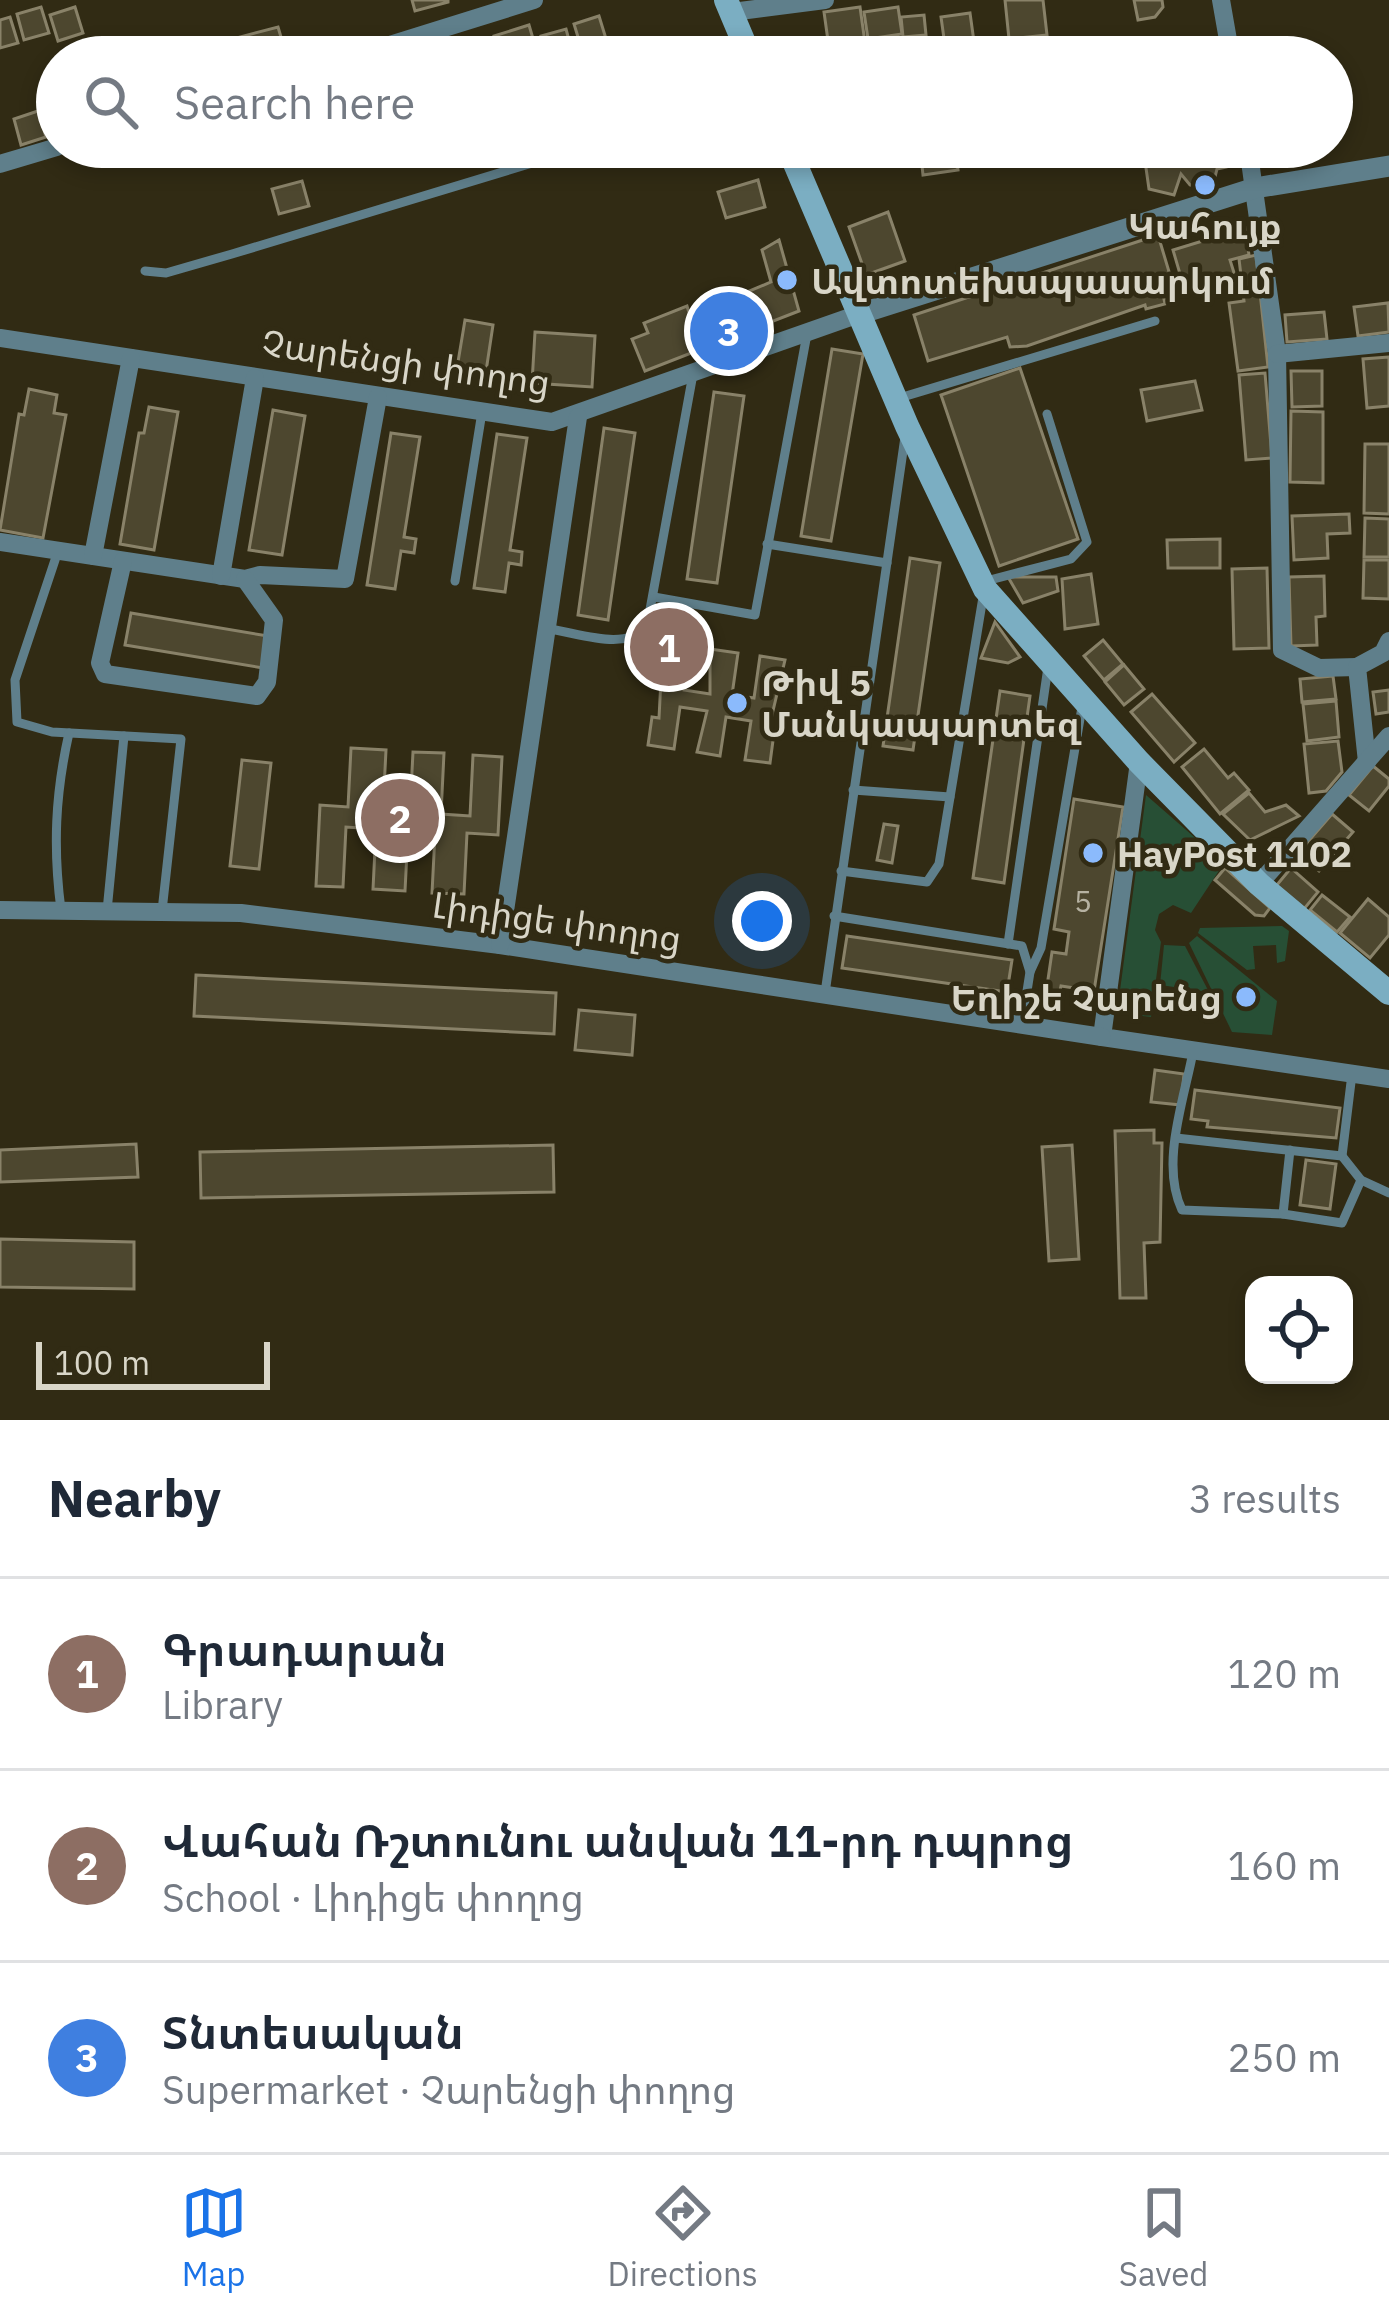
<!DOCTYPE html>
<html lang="en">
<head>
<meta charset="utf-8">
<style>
  body { margin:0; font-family:"IBM Plex Sans","Noto Sans Armenian",sans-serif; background:#f2f2f3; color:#1f2937 }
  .controls { position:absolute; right:36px; bottom:36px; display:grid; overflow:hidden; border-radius:24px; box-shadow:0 6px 18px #0003 }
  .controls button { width:108px; height:108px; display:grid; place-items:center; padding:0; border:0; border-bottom:3px solid #e0e1e3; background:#fff; color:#1f2937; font:60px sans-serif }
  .scale { position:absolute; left:36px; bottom:30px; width:234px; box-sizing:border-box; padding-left:12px; border:6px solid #d9d6c8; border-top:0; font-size:33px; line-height:42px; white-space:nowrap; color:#d9d6c8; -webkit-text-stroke:9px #312b14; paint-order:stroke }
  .you { position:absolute; left:762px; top:921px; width:42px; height:42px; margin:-30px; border:9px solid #fff; border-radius:50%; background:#1a73e8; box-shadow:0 0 0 18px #1a73e833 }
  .badge { display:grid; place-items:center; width:78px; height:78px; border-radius:50%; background:#1a73e8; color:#fff; font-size:39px; font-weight:700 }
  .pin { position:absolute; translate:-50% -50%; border:6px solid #fff; box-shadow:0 3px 12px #0006 }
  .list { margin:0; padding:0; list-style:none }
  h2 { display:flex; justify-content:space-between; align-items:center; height:156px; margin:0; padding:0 48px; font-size:51px }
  h2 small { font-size:39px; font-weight:400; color:#747a83 }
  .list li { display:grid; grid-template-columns:78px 1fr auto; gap:36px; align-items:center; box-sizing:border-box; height:192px; padding:0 48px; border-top:3px solid #e0e1e3 }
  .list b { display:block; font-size:45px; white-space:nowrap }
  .list p { margin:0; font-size:39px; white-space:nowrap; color:#747a83 }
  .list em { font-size:39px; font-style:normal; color:#747a83 }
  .icon { flex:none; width:66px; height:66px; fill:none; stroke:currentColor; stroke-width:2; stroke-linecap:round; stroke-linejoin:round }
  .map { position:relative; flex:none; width:1389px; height:1420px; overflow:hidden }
  .search { position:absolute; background:#fff; box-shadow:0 6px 18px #0003; left:36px; right:36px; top:36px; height:132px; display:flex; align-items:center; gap:30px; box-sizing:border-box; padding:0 42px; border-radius:66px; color:#747a83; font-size:45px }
  .sheet { height:732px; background:#fff }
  nav { display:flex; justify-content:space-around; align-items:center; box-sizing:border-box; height:168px; border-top:3px solid #e0e1e3; background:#fff; font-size:33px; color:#747a83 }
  nav a { display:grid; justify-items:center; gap:6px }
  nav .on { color:#1a73e8 }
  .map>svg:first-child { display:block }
  .green { fill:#274f35 }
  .building { fill:#4d472f; stroke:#898269; stroke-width:3 }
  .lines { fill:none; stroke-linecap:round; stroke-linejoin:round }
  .service { stroke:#5f7f8b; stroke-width:9 }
  .minor { stroke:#5f7f8b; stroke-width:18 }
  .tertiary { stroke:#5f7f8b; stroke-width:21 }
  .secondary { stroke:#7baec2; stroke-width:24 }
  .poi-dot { fill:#8bbafc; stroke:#312b14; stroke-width:4.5 }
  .labels { text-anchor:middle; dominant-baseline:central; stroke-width:9; stroke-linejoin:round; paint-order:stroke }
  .number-label { font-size:30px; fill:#b6b2a2 }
  .poi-label { font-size:36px; font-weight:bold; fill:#d9d6c8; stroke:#312b14; text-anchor:start }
  .street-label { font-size:36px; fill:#d9d6c8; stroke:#312b14 }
</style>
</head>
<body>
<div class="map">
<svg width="1389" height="1420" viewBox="0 0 1389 1420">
  <rect width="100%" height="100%" fill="#312b14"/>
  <g class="green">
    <path d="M 1146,795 L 1224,863 L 1191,913 L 1173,905 L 1159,914 L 1155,930 L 1161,942 L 1151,1017 L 1117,1013 Z"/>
    <path d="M 1282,926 L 1289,931 L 1285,961 L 1277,963 L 1276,945 L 1253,946 L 1255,969 L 1247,970 L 1198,933 L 1200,928 Z"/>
    <path d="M 1197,936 L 1277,1001 L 1272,1035 L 1232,1032 L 1189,943 Z"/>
    <path d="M 1164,945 L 1185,946 L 1209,992 L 1160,985 Z"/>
  </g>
  <g class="building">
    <path d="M 412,0 L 448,0 L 448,2 L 415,11 Z"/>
    <path d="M 1005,0 L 1043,0 L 1047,35 L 1009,39 Z"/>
    <path d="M 1134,0 L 1162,0 L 1163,7 L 1155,17 L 1138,20 Z"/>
    <path d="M 41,7 L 49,33 L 24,40 L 17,14 Z"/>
    <path d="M 75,7 L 83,33 L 58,41 L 50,15 Z"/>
    <path d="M 860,7 L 866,50 L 830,55 L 824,12 Z"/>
    <path d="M 898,7 L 902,34 L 868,39 L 864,12 Z"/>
    <path d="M 970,13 L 975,49 L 946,53 L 941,17 Z"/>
    <path d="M 924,15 L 926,35 L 903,37 L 901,17 Z"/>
    <path d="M 599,16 L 607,42 L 582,50 L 574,24 Z"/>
    <path d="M 10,17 L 18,43 L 0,48 L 0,20 Z"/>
    <path d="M 529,25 L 536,49 L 500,57 L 494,36 Z"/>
    <path d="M 278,27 L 286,54 L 246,57 L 240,37 Z"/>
    <path d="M 566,29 L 573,55 L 547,57 L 541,36 Z"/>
    <path d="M 38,111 L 46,137 L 21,145 L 14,119 Z"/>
    <path d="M 955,147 L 958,170 L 923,175 L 920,148 Z"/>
    <path d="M 1143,147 L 1223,147 L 1226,167 L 1217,169 L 1214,181 L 1202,188 L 1190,185 L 1181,174 L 1174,195 L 1149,189 Z"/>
    <path d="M 758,180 L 765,207 L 726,218 L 718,192 Z"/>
    <path d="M 302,181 L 309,206 L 279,214 L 272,189 Z"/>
    <path d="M 888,212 L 905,261 L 866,275 L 849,227 Z"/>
    <path d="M 1245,228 L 1249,255 L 1230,260 L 1235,276 L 1185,291 L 1173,250 Z"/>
    <path d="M 1158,235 L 1176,295 L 1164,299 L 1165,304 L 1146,309 L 1145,305 L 1027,346 L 1010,347 L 1007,337 L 928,361 L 914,315 Z"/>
    <path d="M 779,240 L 799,311 L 645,371 L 632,339 L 648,333 L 644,323 L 687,306 L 690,316 L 771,282 L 762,250 Z"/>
    <path d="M 1256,255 L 1268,367 L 1238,371 L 1229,303 L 1244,301 L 1239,259 Z"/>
    <path d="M 1388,303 L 1389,332 L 1358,336 L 1354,307 Z"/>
    <path d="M 1324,312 L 1327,339 L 1287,342 L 1285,315 Z"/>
    <path d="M 465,320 L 493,325 L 485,378 L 456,374 Z"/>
    <path d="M 535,332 L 595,336 L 592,387 L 532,383 Z"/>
    <path d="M 832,349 L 863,354 L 831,541 L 801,536 Z"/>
    <path d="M 1389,357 L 1389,406 L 1367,408 L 1363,359 Z"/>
    <path d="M 1020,368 L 1078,539 L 999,566 L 941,395 Z"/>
    <path d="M 1291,371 L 1322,371 L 1322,406 L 1292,407 Z"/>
    <path d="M 1265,373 L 1272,458 L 1246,460 L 1239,375 Z"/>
    <path d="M 1195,381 L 1202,410 L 1147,421 L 1141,390 Z"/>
    <path d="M 29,389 L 57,395 L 54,413 L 66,415 L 43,538 L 0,530 L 19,414 L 24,415 Z"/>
    <path d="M 714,392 L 744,396 L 717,583 L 687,579 Z"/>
    <path d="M 149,407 L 178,412 L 154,550 L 120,544 L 139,433 L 144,433 Z"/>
    <path d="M 273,410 L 305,416 L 282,555 L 249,550 Z"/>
    <path d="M 1291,411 L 1323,412 L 1323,483 L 1290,482 Z"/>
    <path d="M 604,428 L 635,433 L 608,620 L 578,615 Z"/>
    <path d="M 391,433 L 420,437 L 404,537 L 416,539 L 414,553 L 401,551 L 395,589 L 367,585 Z"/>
    <path d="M 497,434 L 527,438 L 510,550 L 522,552 L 521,565 L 509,563 L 505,592 L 474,588 Z"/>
    <path d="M 1365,444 L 1389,444 L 1389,514 L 1364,513 Z"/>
    <path d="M 1349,514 L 1350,533 L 1327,534 L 1328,558 L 1294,560 L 1292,516 Z"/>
    <path d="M 1365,518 L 1389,519 L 1389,557 L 1364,557 Z"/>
    <path d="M 1220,539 L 1220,568 L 1168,568 L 1167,540 Z"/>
    <path d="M 910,558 L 940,563 L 913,750 L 883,746 Z"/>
    <path d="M 1364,560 L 1389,560 L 1389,599 L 1363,598 Z"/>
    <path d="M 1267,568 L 1269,648 L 1234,649 L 1232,569 Z"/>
    <path d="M 1091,574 L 1098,624 L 1065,629 L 1062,579 Z"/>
    <path d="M 1324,576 L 1325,616 L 1316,617 L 1317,645 L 1291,646 L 1289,577 Z"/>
    <path d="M 1008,577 L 1056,577 L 1058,591 L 1023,603 Z"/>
    <path d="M 131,613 L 268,636 L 263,668 L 125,645 Z"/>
    <path d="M 995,622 L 1020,657 L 1008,663 L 981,658 Z"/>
    <path d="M 1103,640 L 1123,664 L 1104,680 L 1084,656 Z"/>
    <path d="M 663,641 L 690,646 L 684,690 L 710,694 L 710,649 L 738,653 L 732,695 L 754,698 L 760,656 L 785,660 L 768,732 L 774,733 L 770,763 L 745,760 L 751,721 L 726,717 L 720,756 L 697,752 L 707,711 L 680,707 L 674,749 L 648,745 L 652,717 L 659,718 Z"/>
    <path d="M 1124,665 L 1144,689 L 1124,705 L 1105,682 Z"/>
    <path d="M 1333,676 L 1336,699 L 1302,702 L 1300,679 Z"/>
    <path d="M 1389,690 L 1389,712 L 1376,714 L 1373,692 Z"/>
    <path d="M 1000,691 L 1030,696 L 1004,883 L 973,878 Z"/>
    <path d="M 1152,694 L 1195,743 L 1174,762 L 1131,712 Z"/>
    <path d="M 1336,701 L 1339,737 L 1307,741 L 1303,704 Z"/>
    <path d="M 1338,741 L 1342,772 L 1326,791 L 1309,793 L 1304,744 Z"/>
    <path d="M 351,748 L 386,750 L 383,809 L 410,810 L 413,752 L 444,753 L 441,814 L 470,816 L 473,755 L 502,757 L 498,835 L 467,833 L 464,894 L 432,893 L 435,834 L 408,832 L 405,891 L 373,889 L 376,829 L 346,827 L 343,887 L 316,886 L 320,805 L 348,807 Z"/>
    <path d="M 1204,749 L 1228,778 L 1234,773 L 1249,790 L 1220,814 L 1182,767 Z"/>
    <path d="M 242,760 L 271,763 L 259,869 L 230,866 Z"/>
    <path d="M 1373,766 L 1389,779 L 1389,786 L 1369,811 L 1349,795 Z"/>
    <path d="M 1249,793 L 1265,812 L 1286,805 L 1299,816 L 1250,840 L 1223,814 Z"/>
    <path d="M 1074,799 L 1123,807 L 1094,991 L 1061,986 L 1059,995 L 1046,993 L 1052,952 L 1066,954 L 1069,932 L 1054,929 Z"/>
    <path d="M 1332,814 L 1353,832 L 1319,871 L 1298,853 Z"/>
    <path d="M 884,824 L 898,826 L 892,863 L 877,860 Z"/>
    <path d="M 1225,868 L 1270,908 L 1264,916 L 1255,915 L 1215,880 Z"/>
    <path d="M 1291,868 L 1318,892 L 1304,909 L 1276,886 Z"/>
    <path d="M 1322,895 L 1350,917 L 1337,932 L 1310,910 Z"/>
    <path d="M 1368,899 L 1389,917 L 1389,935 L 1370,958 L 1340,933 Z"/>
    <path d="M 847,936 L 1012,960 L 1007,992 L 842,968 Z"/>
    <path d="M 196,975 L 556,993 L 554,1034 L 194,1016 Z"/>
    <path d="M 579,1010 L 635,1015 L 632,1055 L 575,1050 Z"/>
    <path d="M 1155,1070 L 1184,1074 L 1181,1105 L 1151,1102 Z"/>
    <path d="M 1195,1090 L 1340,1108 L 1336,1138 L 1207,1127 L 1208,1121 L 1191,1119 Z"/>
    <path d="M 1154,1130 L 1154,1143 L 1162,1143 L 1160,1242 L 1144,1243 L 1146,1298 L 1120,1298 L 1115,1131 Z"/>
    <path d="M 136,1144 L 138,1177 L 0,1182 L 0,1150 Z"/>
    <path d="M 553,1145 L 554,1192 L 201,1198 L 200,1152 Z"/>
    <path d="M 1072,1145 L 1079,1259 L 1049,1261 L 1042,1147 Z"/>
    <path d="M 1306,1160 L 1336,1164 L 1330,1209 L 1300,1205 Z"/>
    <path d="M 0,1239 L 134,1242 L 134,1289 L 0,1287 Z"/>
  </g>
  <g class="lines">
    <g class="service">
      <path d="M 145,271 L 166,273 L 232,254 L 585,147"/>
      <path d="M 896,399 L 1155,321"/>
      <path d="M 767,544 L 887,563"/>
      <path d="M 58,551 L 15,680 L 17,722 L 52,732 L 181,739 L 162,911"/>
      <path d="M 455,581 L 482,412"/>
      <path d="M 986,581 L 1071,559 L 1087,542 L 1047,414"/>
      <path d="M 654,597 L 755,615 L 807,334"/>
      <path d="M 549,629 C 579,633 626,652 647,626 L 693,374"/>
      <path d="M 853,790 L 950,797"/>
      <path d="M 841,871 L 927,882 L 939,864 L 984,591"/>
      <path d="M 61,910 C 53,848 55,795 69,733"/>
      <path d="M 107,911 L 124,736"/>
      <path d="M 834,916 L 1022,946 L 1030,972 L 1022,1023"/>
      <path d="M 1008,944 L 1048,667"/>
      <path d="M 1030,972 L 1041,948 L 1082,707"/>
      <path d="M 825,993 L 905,437"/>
      <path d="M 1193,1052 C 1184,1100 1160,1164 1182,1210 L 1283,1214 L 1290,1150"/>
      <path d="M 1176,1138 L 1342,1156 L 1352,1074"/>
      <path d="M 1342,1156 L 1361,1180 L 1389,1193"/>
      <path d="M 1283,1214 L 1342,1223 L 1361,1180"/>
    </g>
    <g class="minor">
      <path d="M 1221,0 L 1231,57"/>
      <path d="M 732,12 L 825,0"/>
      <path d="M 351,57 L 534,0"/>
      <path d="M 1248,147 L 1277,354 L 1282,650 L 1319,668 L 1357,667"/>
      <path d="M 0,164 L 57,147"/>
      <path d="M 0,338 L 552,422 L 859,314"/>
      <path d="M 1277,354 L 1389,343"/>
      <path d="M 0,542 L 245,579 L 260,575 L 345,579 L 378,397"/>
      <path d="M 93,556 L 131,358"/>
      <path d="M 123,561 L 100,663 L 105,674 L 257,696 L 267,682 L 274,620 L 245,579"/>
      <path d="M 221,576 L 255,378"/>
      <path d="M 1139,762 L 1102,1037 L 1389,1079"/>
      <path d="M 1367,762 L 1357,667 L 1383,653 L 1389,641"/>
      <path d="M 1259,884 L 1389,736"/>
      <path d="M 0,910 L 241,913 L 500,945 L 1102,1037"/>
      <path d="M 500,945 L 578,417"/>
    </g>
    <path class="tertiary" d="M 859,314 L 1255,188 L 1389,166"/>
    <g class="secondary">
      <path d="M 726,0 L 750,57"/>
      <path d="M 788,147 L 907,426 L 985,589 L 1139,762 L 1259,884 L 1389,993"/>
    </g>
  </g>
  <g class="poi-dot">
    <circle cx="1205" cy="185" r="12"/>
    <circle cx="787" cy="280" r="12"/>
    <circle cx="737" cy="703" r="12"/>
    <circle cx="1093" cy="853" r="12"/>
    <circle cx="1246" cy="997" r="12"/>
  </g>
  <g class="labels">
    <g class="number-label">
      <text x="1083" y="900">5</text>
    </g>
    <g class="poi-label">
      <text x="1205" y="225" text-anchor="middle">Կահույք</text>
      <text x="811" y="280">Ավտոտեխսպասարկում</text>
      <text x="761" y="682">Թիվ 5<tspan x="761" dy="41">Մանկապարտեզ</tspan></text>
      <text x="1117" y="853">HayPost 1102</text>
      <text x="1222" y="997" text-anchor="end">Եղիշե Չարենց</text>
    </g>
    <g class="street-label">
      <text transform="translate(406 362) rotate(8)">Չարենցի փողոց</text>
      <text transform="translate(557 921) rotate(8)">Լիդիցե փողոց</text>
    </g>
  </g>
</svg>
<div class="controls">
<button><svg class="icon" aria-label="locate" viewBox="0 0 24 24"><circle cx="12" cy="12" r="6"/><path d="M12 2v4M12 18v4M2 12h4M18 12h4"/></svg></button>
</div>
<div class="scale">100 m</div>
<div class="you"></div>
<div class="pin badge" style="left:669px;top:647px;background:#8d6e63">1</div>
<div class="pin badge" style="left:400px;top:818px;background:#8d6e63">2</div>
<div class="pin badge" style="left:729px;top:331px;background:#3f7fe0">3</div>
<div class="search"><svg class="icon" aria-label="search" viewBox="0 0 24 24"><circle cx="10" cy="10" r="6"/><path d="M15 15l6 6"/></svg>Search here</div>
</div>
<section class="sheet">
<h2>Nearby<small>3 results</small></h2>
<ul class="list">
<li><span class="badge" style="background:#8d6e63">1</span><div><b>Գրադարան</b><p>Library</p></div><em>120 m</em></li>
<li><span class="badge" style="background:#8d6e63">2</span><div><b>Վահան Ռշտունու անվան 11-րդ դպրոց</b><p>School · Լիդիցե փողոց</p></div><em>160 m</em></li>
<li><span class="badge" style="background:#3f7fe0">3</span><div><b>Տնտեսական</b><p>Supermarket · Չարենցի փողոց</p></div><em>250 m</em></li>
</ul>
</section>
<nav>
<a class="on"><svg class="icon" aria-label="map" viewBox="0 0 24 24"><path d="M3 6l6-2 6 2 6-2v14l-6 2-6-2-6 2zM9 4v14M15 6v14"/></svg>Map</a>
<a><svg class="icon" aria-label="directions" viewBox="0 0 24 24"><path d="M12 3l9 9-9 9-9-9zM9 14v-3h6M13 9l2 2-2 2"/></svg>Directions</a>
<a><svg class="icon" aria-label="saved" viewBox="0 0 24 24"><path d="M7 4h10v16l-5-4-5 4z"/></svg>Saved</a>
</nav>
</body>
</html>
